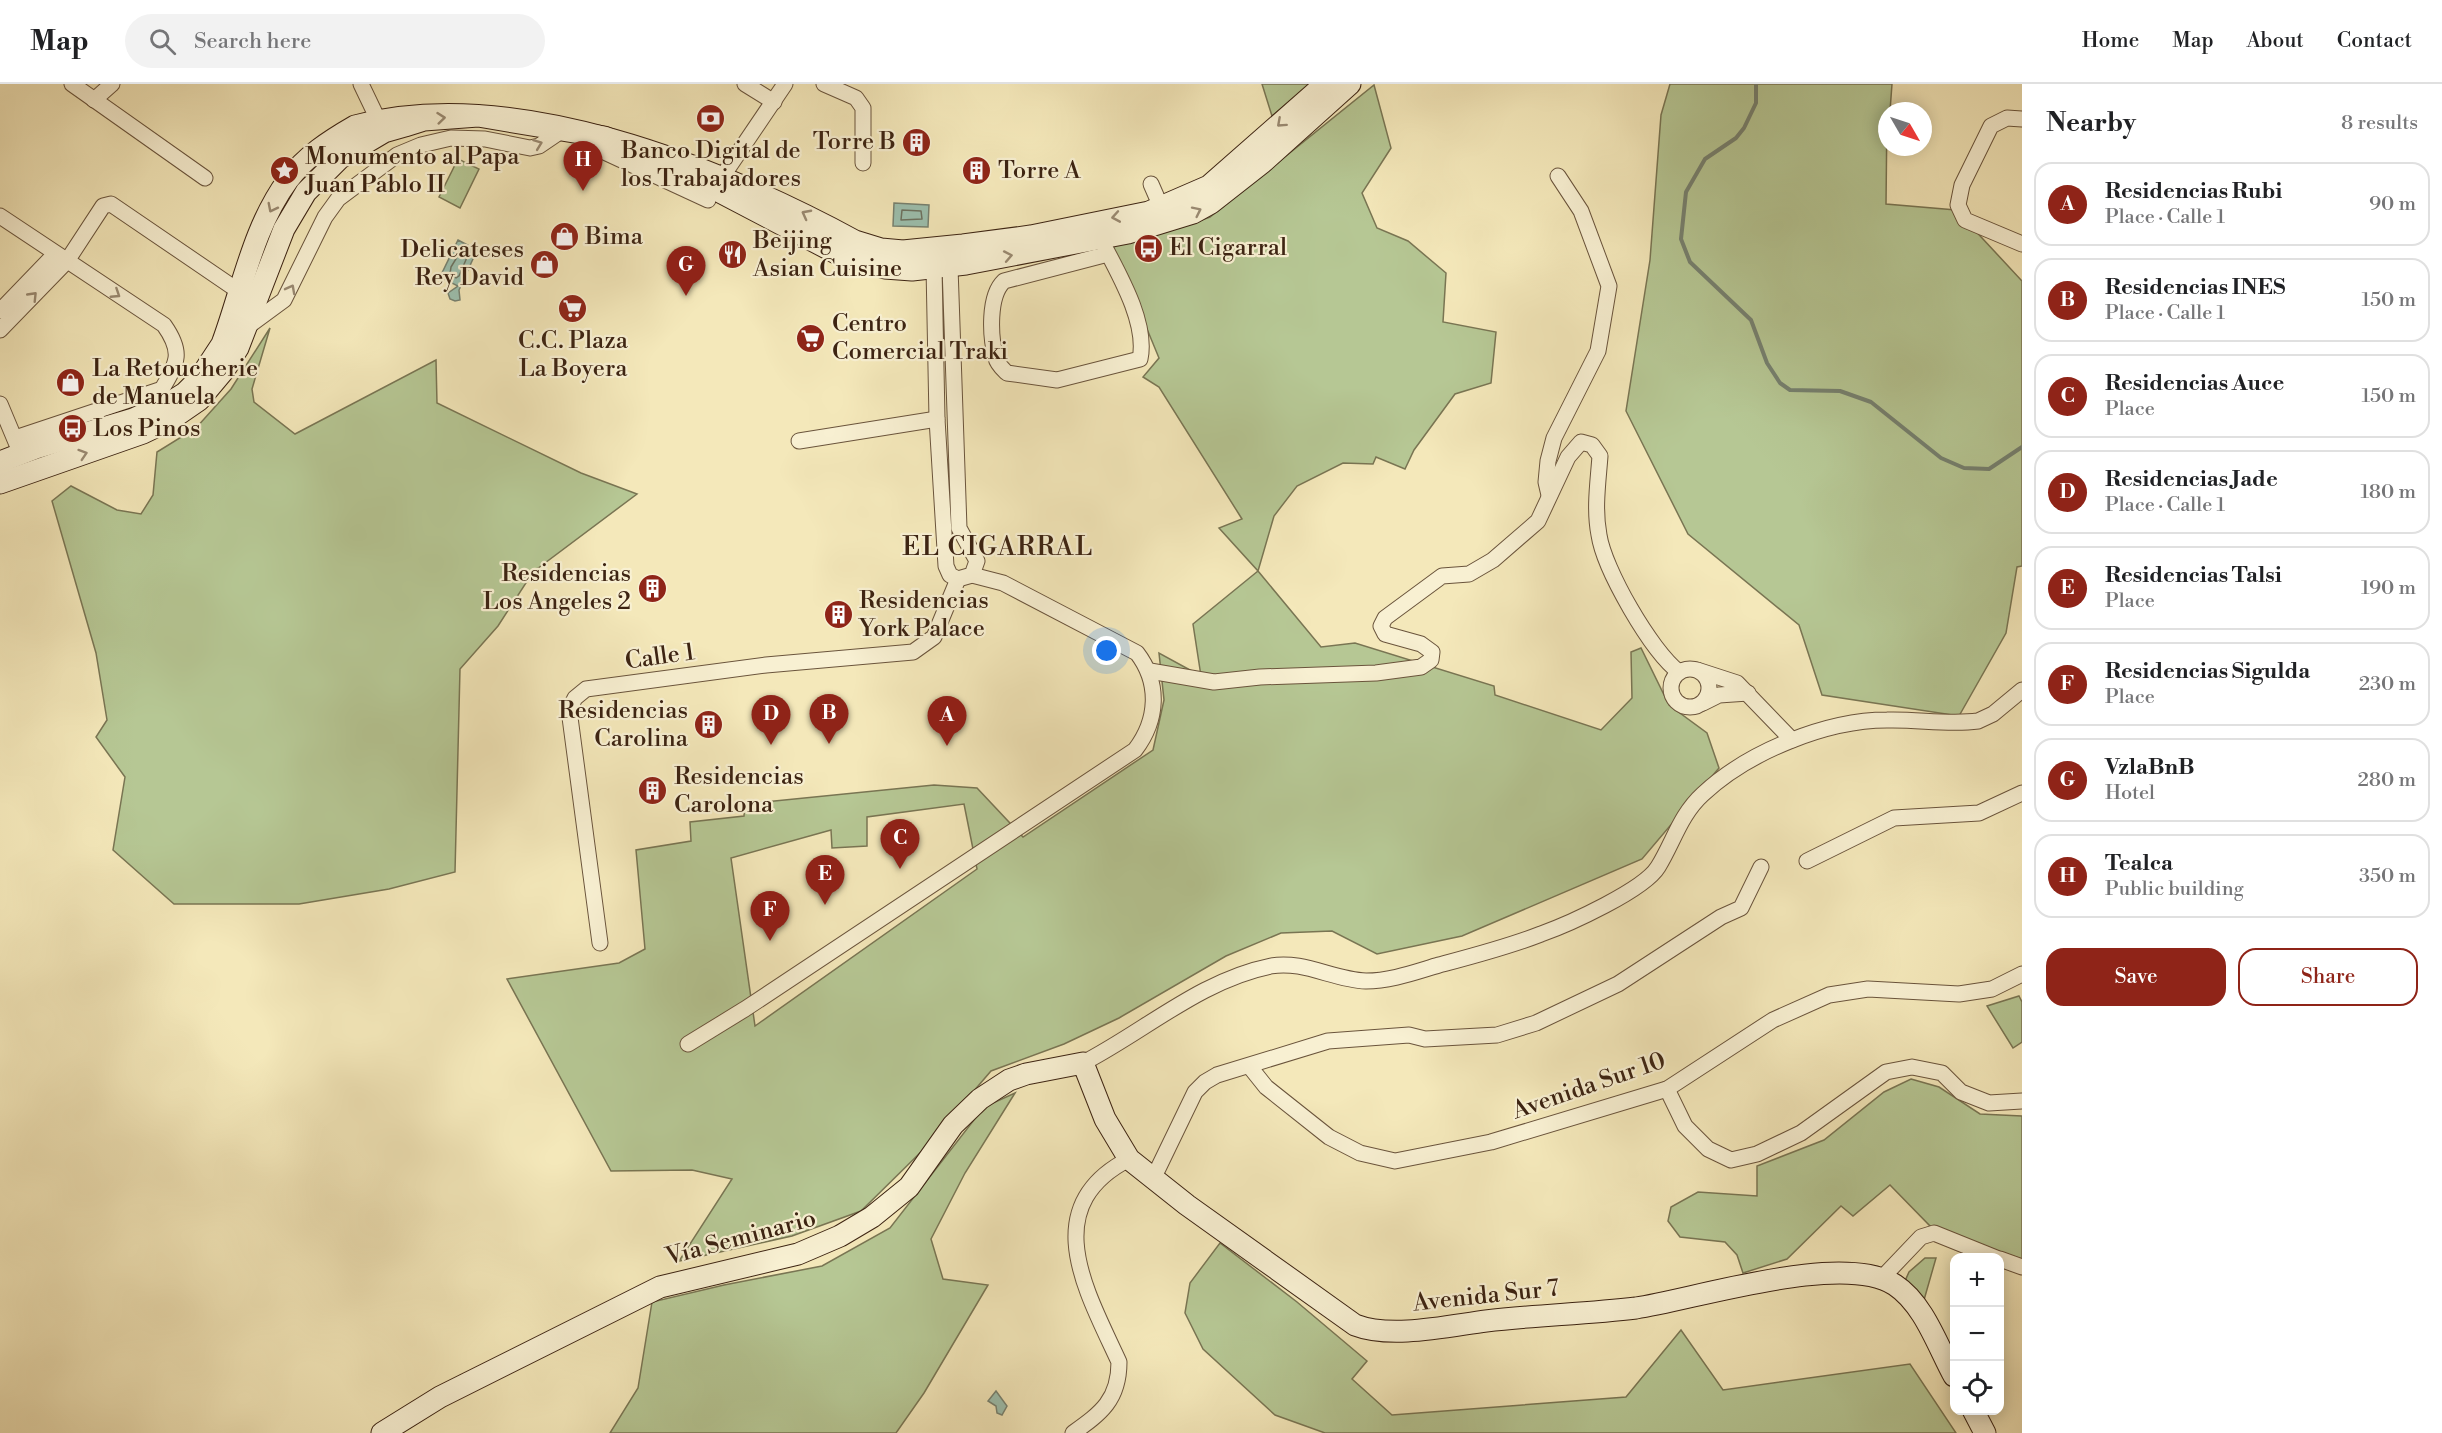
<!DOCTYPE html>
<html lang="en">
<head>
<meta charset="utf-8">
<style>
  body { margin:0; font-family:"Libre Bodoni",serif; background:#f2f2f2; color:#202124 }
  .controls { position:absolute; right:18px; bottom:18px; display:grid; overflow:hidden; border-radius:12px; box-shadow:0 3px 15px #0003 }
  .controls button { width:54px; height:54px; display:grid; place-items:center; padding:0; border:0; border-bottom:2px solid #e0e0e0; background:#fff; color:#202124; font:30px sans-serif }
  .compass { position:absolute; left:1878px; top:18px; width:54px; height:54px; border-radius:50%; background:#fff; box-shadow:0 3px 15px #0003; rotate:129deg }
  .you { position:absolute; left:1107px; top:567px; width:21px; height:21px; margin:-15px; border:4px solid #fff; border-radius:50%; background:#1a73e8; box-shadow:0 0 0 9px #1a73e833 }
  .badge { display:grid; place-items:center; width:39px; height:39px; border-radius:50%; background:#8f2418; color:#fff; font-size:20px; font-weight:700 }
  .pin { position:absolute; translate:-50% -50px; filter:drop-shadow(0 2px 3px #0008) }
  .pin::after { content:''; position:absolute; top:32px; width:21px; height:18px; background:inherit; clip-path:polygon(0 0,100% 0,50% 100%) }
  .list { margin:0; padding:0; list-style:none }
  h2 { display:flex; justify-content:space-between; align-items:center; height:78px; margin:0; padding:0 24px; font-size:26px }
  h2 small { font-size:20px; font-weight:400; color:#757577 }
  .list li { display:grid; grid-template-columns:39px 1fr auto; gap:18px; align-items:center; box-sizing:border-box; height:84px; margin:0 12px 12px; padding:0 12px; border:2px solid #e0e0e0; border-radius:18px }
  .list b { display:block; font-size:22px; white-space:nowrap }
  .list p { margin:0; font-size:20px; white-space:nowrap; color:#757577 }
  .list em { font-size:20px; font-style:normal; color:#757577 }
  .actions { display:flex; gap:12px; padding:18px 24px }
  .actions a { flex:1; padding:14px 0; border:2px solid #8f2418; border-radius:18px; text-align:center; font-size:21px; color:#8f2418 }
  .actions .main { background:#8f2418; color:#fff }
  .icon { flex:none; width:33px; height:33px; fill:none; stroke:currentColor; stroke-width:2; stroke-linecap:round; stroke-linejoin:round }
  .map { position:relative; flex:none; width:2022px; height:1349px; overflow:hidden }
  header { display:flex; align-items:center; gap:36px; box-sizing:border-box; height:84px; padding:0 30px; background:#fff; border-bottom:2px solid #e0e0e0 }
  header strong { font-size:28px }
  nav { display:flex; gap:33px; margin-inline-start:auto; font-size:21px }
  .search { width:420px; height:54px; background:#f2f2f2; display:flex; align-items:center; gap:15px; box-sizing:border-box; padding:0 21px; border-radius:33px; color:#757577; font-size:22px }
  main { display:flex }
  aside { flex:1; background:#fff }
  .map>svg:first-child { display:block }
  .green { fill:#b6c794; stroke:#797553; stroke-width:1.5; fill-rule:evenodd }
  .water { fill:#9cc0af; stroke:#768170; stroke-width:1.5 }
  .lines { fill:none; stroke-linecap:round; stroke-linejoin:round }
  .shore { stroke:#6c7260; stroke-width:1.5 }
  .stream { stroke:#768170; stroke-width:4 }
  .minor-casing { stroke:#6a543c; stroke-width:17 }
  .secondary-casing { stroke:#3c2312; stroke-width:23 }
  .minor { stroke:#f8f0d2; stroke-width:15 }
  .secondary { stroke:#f8f0d2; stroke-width:21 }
  .oneway { stroke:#9a8a72 }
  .labels { text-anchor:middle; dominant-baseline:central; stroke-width:4.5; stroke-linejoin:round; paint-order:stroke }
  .poi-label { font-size:24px; fill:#3c2312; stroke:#f8f0d2; text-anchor:start }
  .street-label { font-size:24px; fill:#3c2312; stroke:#f8f0d2 }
  .neighbourhood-label { font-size:26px; letter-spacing:1.5px; fill:#3c2312; stroke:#f8f0d2 }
</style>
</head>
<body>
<header>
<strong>Map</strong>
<div class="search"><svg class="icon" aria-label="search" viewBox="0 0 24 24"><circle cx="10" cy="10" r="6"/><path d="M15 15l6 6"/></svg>Search here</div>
<nav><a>Home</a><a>Map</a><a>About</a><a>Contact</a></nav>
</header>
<main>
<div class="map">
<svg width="2022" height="1349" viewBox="0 0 2022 1349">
  <rect width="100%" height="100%" fill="#f4e8ba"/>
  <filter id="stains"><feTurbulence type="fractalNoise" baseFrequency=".00333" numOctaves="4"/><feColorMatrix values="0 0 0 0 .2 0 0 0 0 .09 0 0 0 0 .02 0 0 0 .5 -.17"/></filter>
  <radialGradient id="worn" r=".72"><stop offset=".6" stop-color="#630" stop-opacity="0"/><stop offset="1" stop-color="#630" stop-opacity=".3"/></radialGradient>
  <g class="green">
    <path d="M 1262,0 L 1311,0 L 1272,32 Z"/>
    <path d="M 1670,0 L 1892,0 L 1890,27 L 1887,27 L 1886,120 L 1956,126 L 2022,197 L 2022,482 L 2017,483 L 2006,549 L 1959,632 L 1822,611 L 1799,541 L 1688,450 L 1626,327 L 1650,176 L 1661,31 Z"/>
    <path d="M 1374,1 L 1391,64 L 1362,109 L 1377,144 L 1408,157 L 1446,189 L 1443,238 L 1496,248 L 1491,299 L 1455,310 L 1414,366 L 1405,385 L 1376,373 L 1373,380 L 1343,379 L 1297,402 L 1274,432 L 1258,487 L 1321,563 L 1355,559 L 1494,602 L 1495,611 L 1601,646 L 1632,614 L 1631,568 L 1641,564 L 1669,621 L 1707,649 L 1719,684 L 1642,775 L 1462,852 L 1377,870 L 1332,847 L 1281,849 L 1226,872 L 1119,934 L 1064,960 L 991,987 L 925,1064 L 861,1127 L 792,1152 L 679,1177 L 732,1095 L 692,1086 L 611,1087 L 507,895 L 619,879 L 645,865 L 636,766 L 691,757 L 690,738 L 744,732 L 745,720 L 934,701 L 977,704 L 1023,753 L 1153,666 L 1164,616 L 1159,569 L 1201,592 L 1193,540 L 1258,487 L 1219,444 L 1242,435 L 1159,303 L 1143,293 L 1159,274 L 1112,160 L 1182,143 L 1210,133 ZM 964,720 L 977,785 L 755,942 L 731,774 L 831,746 L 832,764 L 867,762 L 867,733 Z"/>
    <path d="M 458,75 L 479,85 L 460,124 L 439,113 Z"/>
    <path d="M 270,244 L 252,305 L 254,318 L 295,350 L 436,276 L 437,319 L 581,389 L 637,410 L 533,488 L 498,542 L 460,585 L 455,788 L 389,805 L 299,820 L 174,820 L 113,766 L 125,693 L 96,653 L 107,636 L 96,569 L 52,417 L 71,402 L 117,426 L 141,430 L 153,411 L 157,368 L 196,344 L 231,305 Z"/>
    <path d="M 2019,912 L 2022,918 L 2022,958 L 2013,964 L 1987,922 Z"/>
    <path d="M 1911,995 L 1939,1003 L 1980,1030 L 2022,1032 L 2022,1175 L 1933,1145 L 1890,1101 L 1853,1132 L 1841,1122 L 1787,1175 L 1743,1189 L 1737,1171 L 1725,1158 L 1680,1153 L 1668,1137 L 1671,1123 L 1698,1108 L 1757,1112 L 1757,1082 L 1824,1056 L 1884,1008 Z"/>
    <path d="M 1015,1009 L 965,1089 L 931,1155 L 943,1195 L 988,1201 L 924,1309 L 896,1349 L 610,1349 L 638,1304 L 652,1218 L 724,1201 L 822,1182 L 890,1144 L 984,1023 Z"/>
    <path d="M 1220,1159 L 1297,1218 L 1367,1277 L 1352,1295 L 1392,1331 L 1626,1313 L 1681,1246 L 1723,1306 L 1910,1280 L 1956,1349 L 1325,1349 L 1275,1331 L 1203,1265 L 1185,1229 L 1190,1199 Z"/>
    <path d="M 1925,1174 L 1936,1174 L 1922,1223 L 1905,1197 L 1909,1188 Z"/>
  </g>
  <g class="water">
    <path d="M 894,119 L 929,121 L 928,143 L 893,142 Z"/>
    <path d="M 458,156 L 477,166 L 459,206 L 460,216 L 455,217 L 450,215 L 448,209 L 458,202 L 440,193 Z"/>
    <path d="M 996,1307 L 1007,1322 L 1002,1331 L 997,1329 L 996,1322 L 988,1317 Z"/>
  </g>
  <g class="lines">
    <g class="shore">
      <path d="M 902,126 L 921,127 L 922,135 L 901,136 Z"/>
      <path d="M 462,165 L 468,171 L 459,192 L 456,194 L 450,190 L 451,183 Z"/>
    </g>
    <path class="stream" d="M 1756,0 L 1756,19 L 1744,44 L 1736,54 L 1705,75 L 1686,108 L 1681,155 L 1690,178 L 1751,236 L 1767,279 L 1780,299 L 1790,306 L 1840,307 L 1871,318 L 1941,374 L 1964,384 L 1989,385 L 2022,363"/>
    <defs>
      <g id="minor">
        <path d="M 72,0 L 205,94"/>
        <path d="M 361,0 L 383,46"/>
        <path d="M 745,0 L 774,18"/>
        <path d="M 824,0 L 856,14 L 863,24 L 863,79"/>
        <path d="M 94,16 L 112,0"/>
        <path d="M 2022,35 L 2007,34 L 1991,42 L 1962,101 L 1958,121 L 1965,136 L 2022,160"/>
        <path d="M 589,50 L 591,60 L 600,66 L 708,116"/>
        <path d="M 1151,100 L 1161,123"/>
        <path d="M 716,102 L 785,0"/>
        <path d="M 0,132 L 164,241 C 183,268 178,278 162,305 L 15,354"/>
        <path d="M 1100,154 C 1117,187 1148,238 1140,275 L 1057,296 L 1007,289 C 1003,285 997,280 996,274 C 990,253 988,212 1004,197 L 1108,170"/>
        <path d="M 940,163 L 950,183 L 959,444 L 977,477 L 972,491 L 958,495 L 950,491 L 946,482 L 937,335 L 934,183 Z"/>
        <path d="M 0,227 L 55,170"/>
        <path d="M 247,243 L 284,216 L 325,133 L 338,115 L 397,71 L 421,61 L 451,54 L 485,55 L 530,64 L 539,62 L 564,45"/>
        <path d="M 0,246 L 67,177 L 103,122 L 111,120 L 240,208"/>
        <path d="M 0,320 L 18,363"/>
        <path d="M 799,357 L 937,335"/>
        <path d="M 1549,411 L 1546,398 L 1548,377 L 1554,354 L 1598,267 L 1609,202 L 1581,127 L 1558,92"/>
        <circle cx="1690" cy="604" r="19"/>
        <path d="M 1697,586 L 1737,599 L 1792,656"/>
        <path d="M 1150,587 L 1214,598 L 1260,593 L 1376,589 L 1421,583 L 1431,576 L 1432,568 L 1421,560 L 1385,550 L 1381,542 L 1385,534 L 1442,492 L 1469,490 L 1493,476 L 1538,437 L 1568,373 L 1581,358 L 1592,361 L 1600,372 C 1598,399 1594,425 1599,451 C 1604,485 1651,567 1679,588"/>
        <path d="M 1703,619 L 1719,611 L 1748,609"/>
        <path d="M 1807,777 L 1894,734 L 1979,729 L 2022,709"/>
        <path d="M 600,859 L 569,626 L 575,614 L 586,605 L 766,581 L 913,568 L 934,553 L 958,495"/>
        <path d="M 688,960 L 745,925 L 1135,666 C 1158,636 1160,599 1137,569 L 1003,499 L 972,491"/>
        <path d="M 1083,979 C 1145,947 1201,896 1271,882 C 1303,876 1334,896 1366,897 C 1391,897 1415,888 1439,881 C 1473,872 1508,863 1541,850 C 1569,840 1644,806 1658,783 C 1674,757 1680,731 1703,710 C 1748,668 1826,636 1887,636 C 1918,635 1948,641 1978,637 L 1993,630 L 2022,606"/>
        <path d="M 1250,983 L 1266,1003 L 1329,1053 L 1360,1069 L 1395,1077 L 1491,1058 L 1667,1005 L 1773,936 L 1829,911 L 1868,905 L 1959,910 L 1992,905 L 2022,890"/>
        <path d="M 1667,1005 L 1685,1042 L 1708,1065 L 1731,1076 L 1757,1070 L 1801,1049 L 1886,988 L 1912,983 L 1942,989 L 1961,1008 L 1989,1019 L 2022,1017"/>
        <path d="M 1153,1095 L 1195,1008 L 1205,998 L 1217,991 L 1328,957 L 1409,951 L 1425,955 L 1497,951 L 1536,939 L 1618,900 L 1721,833 L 1741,824 L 1761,783"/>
        <path d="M 2000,1175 L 2022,1183"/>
        <path d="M 1881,1195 L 1921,1153 L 1934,1149 L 1996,1174"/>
        <path d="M 1073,1349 C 1101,1329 1119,1316 1119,1278 C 1087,1208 1036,1123 1129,1075"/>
      </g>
      <g id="secondary">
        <path d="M 0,378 L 36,364 L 133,335 L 169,319 L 185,309 L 199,295 L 222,260 C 242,206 253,143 288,96 C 306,72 329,57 355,42 C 513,0 716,82 855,157 L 881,165 L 903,167 L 963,161 L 1031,152 L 1149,128 L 1209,102 L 1325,0"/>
        <path d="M 0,399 L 143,349 L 170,336 L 199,316 L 225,285 L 238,264 L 284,145 L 306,108 L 340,74 L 384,48 L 405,42 L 424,36 L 478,32 L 604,53 L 655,74 L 842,172 L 885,184 L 912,186 L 966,180 L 1128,149 L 1193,129 L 1211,119 L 1262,79 L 1350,0"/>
        <path d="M 1973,1326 L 1985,1349"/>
        <path d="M 382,1349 L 440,1313 L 660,1203 L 798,1170 L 840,1152 L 872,1133 L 909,1103 L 953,1041 L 980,1015 L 1009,996 L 1026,990 L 1083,979 L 1105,1035 L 1129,1075 L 1187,1121 L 1355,1241 C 1391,1255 1448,1242 1486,1237 C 1536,1231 1586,1230 1636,1224 C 1696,1215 1843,1167 1895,1201 C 1924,1220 1938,1263 1954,1292"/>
      </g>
    </defs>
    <use href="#minor" class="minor-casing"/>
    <use href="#secondary" class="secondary-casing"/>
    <use href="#minor" class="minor"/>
    <use href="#secondary" class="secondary"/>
  </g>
  <defs><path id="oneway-chevron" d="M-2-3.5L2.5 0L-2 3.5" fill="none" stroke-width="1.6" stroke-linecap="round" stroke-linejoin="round" transform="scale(1.5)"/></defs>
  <g class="oneway">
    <use href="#oneway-chevron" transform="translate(441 34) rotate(-6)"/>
    <use href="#oneway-chevron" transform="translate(1281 39) rotate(138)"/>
    <use href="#oneway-chevron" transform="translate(538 60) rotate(-21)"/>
    <use href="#oneway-chevron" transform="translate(272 124) rotate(117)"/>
    <use href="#oneway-chevron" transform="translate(1197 127) rotate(-26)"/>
    <use href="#oneway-chevron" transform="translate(806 130) rotate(-152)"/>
    <use href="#oneway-chevron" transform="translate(1116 133) rotate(170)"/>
    <use href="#oneway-chevron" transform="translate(1008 172) rotate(-11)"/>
    <use href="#oneway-chevron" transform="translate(291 205) rotate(-62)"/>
    <use href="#oneway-chevron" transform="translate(116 210) rotate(33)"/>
    <use href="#oneway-chevron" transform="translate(33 212) rotate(-46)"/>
    <use href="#oneway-chevron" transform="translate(83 370) rotate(-18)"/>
  </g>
  <defs>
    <symbol id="bank-disc" viewBox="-11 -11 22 22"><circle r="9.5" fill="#8f2418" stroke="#f8f0d2"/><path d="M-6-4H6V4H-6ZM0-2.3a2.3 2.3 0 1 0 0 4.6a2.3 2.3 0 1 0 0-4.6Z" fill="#fff"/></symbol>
    <symbol id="building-disc" viewBox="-11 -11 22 22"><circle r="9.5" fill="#8f2418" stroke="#f8f0d2"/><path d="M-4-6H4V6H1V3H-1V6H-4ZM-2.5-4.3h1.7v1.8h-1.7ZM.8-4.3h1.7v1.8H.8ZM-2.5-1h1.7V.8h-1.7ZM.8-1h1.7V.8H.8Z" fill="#fff"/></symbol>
    <symbol id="sight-disc" viewBox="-11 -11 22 22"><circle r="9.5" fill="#8f2418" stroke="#f8f0d2"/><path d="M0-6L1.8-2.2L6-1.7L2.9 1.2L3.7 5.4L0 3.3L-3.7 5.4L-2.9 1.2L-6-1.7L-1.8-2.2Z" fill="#fff"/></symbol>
    <symbol id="shop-disc" viewBox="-11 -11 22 22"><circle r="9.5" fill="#8f2418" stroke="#f8f0d2"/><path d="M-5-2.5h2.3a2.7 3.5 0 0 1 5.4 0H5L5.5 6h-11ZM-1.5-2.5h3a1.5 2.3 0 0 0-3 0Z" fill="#fff"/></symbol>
    <symbol id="bus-disc" viewBox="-11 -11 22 22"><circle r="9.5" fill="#8f2418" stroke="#f8f0d2"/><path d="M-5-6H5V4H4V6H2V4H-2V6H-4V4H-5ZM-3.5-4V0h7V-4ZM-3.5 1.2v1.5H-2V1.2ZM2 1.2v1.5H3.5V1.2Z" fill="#fff"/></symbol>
    <symbol id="restaurant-disc" viewBox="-11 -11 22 22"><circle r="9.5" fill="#8f2418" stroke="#f8f0d2"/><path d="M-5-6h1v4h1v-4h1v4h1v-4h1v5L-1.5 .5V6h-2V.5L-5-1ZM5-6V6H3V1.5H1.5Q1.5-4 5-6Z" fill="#fff"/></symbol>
    <symbol id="supermarket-disc" viewBox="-11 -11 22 22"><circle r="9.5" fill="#8f2418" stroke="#f8f0d2"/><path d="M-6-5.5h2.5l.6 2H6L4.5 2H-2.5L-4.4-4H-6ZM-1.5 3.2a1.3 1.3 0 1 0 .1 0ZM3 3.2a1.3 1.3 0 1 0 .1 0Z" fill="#fff"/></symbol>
  </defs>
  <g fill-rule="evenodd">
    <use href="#bank-disc" x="694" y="18" width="33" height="33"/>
    <use href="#building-disc" x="900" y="42" width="33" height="33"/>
    <use href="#sight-disc" x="268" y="70" width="33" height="33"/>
    <use href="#building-disc" x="960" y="70" width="33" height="33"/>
    <use href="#shop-disc" x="548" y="136" width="33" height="33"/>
    <use href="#bus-disc" x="1132" y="148" width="33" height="33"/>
    <use href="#restaurant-disc" x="716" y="154" width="33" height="33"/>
    <use href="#shop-disc" x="528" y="164" width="33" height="33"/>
    <use href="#supermarket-disc" x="556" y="208" width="33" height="33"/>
    <use href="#supermarket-disc" x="794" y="238" width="33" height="33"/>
    <use href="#shop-disc" x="54" y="282" width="33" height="33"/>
    <use href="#bus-disc" x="56" y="328" width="33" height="33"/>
    <use href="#building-disc" x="636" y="488" width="33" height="33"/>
    <use href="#building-disc" x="822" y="514" width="33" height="33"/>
    <use href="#building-disc" x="692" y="624" width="33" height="33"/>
    <use href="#building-disc" x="636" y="690" width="33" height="33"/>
  </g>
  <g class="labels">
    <g class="poi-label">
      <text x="896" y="58" text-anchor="end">Torre B</text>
      <text x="711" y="67" text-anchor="middle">Banco Digital de<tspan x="711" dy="28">los Trabajadores</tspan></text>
      <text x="305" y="73">Monumento al Papa<tspan x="305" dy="28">Juan Pablo II</tspan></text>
      <text x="998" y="87">Torre A</text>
      <text x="585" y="153">Bima</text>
      <text x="753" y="157">Beijing<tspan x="753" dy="28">Asian Cuisine</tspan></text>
      <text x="1169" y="164">El Cigarral</text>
      <text x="524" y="166" text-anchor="end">Delicateses<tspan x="524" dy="28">Rey David</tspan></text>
      <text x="832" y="240">Centro<tspan x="832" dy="28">Comercial Traki</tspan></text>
      <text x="573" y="257" text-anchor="middle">C.C. Plaza<tspan x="573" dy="28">La Boyera</tspan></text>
      <text x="92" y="285">La Retoucherie<tspan x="92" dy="28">de Manuela</tspan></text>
      <text x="93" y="345">Los Pinos</text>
      <text x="631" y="490" text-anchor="end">Residencias<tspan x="631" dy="28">Los Angeles 2</tspan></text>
      <text x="859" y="517">Residencias<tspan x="859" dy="28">York Palace</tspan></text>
      <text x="688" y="627" text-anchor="end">Residencias<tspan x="688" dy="28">Carolina</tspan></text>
      <text x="674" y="693">Residencias<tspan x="674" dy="28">Carolona</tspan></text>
    </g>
    <g class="street-label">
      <text transform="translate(660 573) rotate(-8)">Calle 1</text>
      <text transform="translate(1589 1002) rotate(-19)">Avenida Sur 10</text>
      <text transform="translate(741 1154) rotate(-15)">Vía Seminario</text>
      <text transform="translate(1486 1212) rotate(-6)">Avenida Sur 7</text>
    </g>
    <g class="neighbourhood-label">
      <text x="998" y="463">EL CIGARRAL</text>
    </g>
  </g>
  <rect width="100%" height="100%" filter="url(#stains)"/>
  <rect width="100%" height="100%" fill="url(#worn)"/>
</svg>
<div class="controls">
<button>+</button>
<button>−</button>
<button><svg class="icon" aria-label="locate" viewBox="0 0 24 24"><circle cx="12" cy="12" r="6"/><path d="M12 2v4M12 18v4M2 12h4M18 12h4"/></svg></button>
</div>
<svg class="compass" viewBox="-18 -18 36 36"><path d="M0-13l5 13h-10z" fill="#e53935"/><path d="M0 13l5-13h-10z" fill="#757577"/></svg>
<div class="you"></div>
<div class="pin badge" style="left:947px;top:662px">A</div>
<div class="pin badge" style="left:829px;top:660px">B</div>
<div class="pin badge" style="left:900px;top:785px">C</div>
<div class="pin badge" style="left:771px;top:661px">D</div>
<div class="pin badge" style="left:825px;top:821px">E</div>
<div class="pin badge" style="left:770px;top:857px">F</div>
<div class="pin badge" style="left:686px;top:212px">G</div>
<div class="pin badge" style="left:583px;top:107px">H</div>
</div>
<aside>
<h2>Nearby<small>8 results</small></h2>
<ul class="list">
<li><span class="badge">A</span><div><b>Residencias Rubi</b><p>Place · Calle 1</p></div><em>90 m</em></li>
<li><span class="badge">B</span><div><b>Residencias INES</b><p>Place · Calle 1</p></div><em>150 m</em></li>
<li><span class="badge">C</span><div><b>Residencias Auce</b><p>Place</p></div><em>150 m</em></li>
<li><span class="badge">D</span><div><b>Residencias Jade</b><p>Place · Calle 1</p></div><em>180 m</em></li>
<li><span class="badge">E</span><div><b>Residencias Talsi</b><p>Place</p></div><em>190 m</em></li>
<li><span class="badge">F</span><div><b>Residencias Sigulda</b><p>Place</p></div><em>230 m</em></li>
<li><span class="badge">G</span><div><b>VzlaBnB</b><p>Hotel</p></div><em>280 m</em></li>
<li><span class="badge">H</span><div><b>Tealca</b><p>Public building</p></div><em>350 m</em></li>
</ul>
<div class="actions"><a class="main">Save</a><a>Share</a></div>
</aside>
</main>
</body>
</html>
